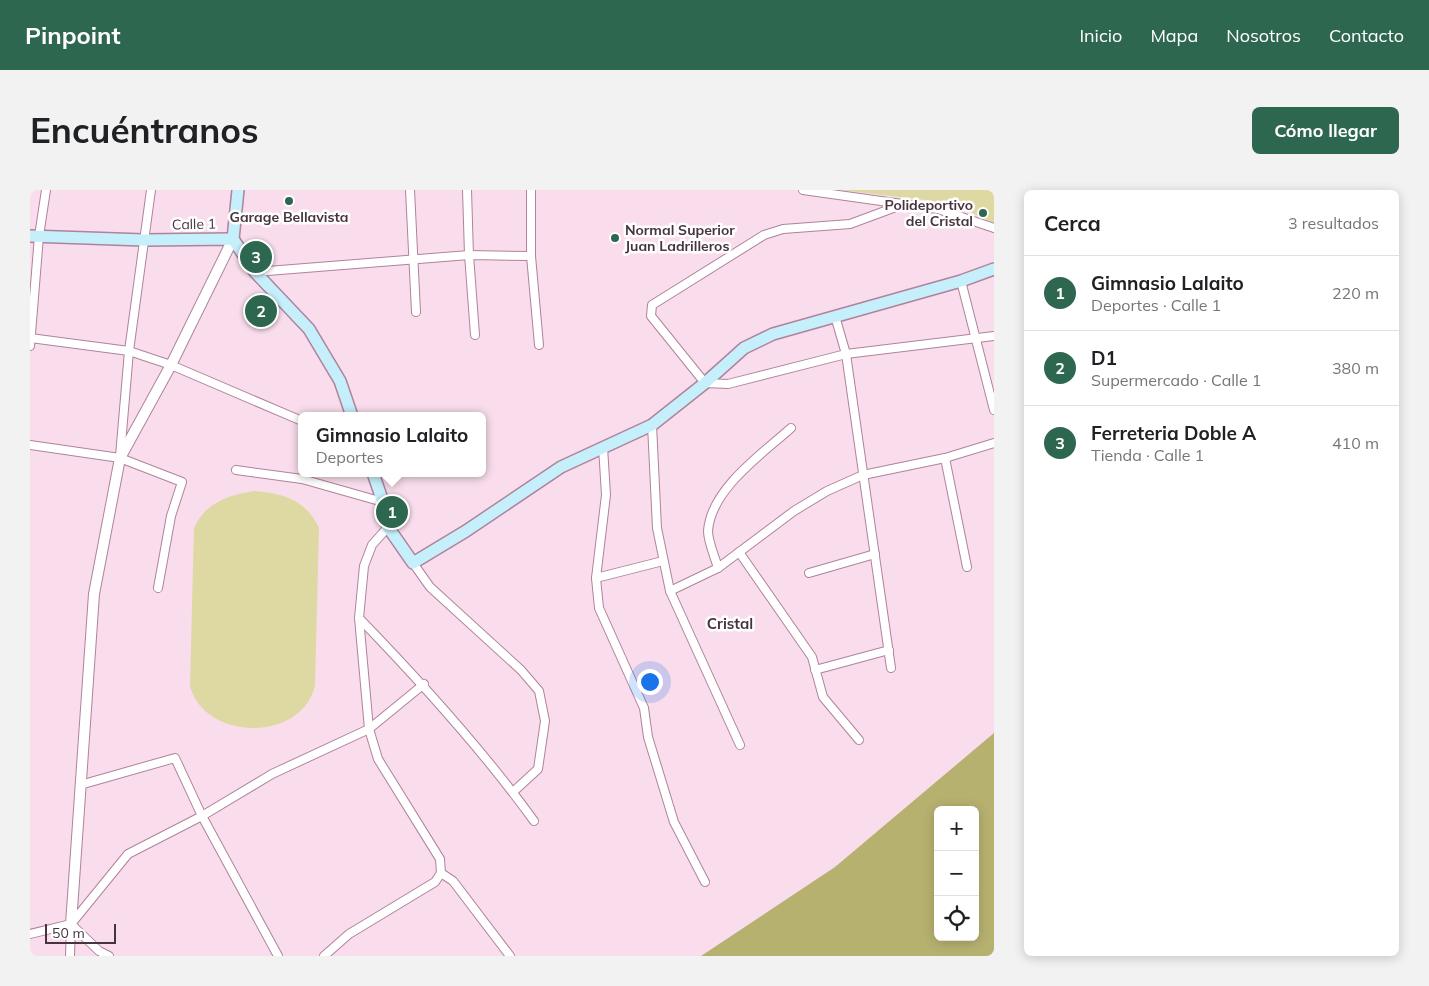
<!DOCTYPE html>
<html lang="es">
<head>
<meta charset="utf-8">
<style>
  body { margin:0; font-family:Mulish,sans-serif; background:#f2f2f2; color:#202124 }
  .controls { position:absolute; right:15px; bottom:15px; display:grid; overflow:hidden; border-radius:8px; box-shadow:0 2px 12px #0003 }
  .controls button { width:45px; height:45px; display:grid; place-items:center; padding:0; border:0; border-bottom:1px solid #e0e0e0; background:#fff; color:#202124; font:25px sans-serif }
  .scale { position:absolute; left:15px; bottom:12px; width:71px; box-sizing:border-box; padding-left:5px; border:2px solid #47343f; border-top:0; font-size:14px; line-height:18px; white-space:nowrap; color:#47343f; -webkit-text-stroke:4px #fff; paint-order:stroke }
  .you { position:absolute; left:619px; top:491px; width:18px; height:18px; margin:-12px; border:4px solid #fff; border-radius:50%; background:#1a73e8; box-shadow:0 0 0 8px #1a73e833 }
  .badge { display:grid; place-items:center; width:32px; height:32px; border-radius:50%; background:#2e674f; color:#fff; font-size:16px; font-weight:700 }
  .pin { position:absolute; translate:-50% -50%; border:2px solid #fff; box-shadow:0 1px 5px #0006 }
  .popup { position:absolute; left:268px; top:222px; width:188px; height:65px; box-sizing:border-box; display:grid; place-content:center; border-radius:8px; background:#fff; filter:drop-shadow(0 1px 4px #0005); font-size:16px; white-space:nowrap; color:#757577 }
  .popup b { font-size:19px; color:#202124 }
  .popup::after { content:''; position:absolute; left:50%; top:100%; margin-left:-10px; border:10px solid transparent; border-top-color:#fff }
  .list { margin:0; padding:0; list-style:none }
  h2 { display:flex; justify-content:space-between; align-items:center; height:65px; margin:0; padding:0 20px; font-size:21px }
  h2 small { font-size:16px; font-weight:400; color:#757577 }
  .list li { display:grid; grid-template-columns:32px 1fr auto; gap:15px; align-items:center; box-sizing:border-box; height:75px; padding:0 20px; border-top:1px solid #e0e0e0 }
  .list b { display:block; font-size:19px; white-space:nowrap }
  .list p { margin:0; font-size:16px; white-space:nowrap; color:#757577 }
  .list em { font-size:16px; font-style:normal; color:#757577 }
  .icon { flex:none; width:28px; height:28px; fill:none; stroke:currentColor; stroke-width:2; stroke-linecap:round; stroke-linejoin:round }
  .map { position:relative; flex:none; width:964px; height:766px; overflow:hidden; border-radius:8px }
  header { display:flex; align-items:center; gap:30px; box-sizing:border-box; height:70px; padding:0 25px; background:#2e674f; color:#fff }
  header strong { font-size:24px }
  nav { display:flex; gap:28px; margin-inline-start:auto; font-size:18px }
  .intro { display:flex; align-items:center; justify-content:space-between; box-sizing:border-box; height:120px; padding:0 30px }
  h1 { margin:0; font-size:35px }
  .button { padding:12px 22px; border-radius:8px; background:#2e674f; color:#fff; font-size:18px; font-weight:700 }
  main { display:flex; gap:30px; padding:0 30px }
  aside { flex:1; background:#fff; border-radius:8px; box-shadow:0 2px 12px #0003 }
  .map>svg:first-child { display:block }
  .green { fill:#ded9a2 }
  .forest { fill:#b7b170; fill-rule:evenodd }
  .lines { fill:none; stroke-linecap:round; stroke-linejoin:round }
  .minor-casing { stroke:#af839c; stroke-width:10 }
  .tertiary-casing { stroke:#af839c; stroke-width:12 }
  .secondary-casing { stroke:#af839c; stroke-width:14 }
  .minor { stroke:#fff; stroke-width:8 }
  .tertiary { stroke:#fff; stroke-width:10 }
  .secondary { stroke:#c6effc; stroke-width:11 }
  .poi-dot { fill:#2e674f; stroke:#fff; stroke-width:2 }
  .labels { text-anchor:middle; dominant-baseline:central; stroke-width:5; stroke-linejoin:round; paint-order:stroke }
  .poi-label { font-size:14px; font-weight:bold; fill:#47343f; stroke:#fff; text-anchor:end }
  .street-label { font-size:14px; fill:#47343f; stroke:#fff }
  .neighbourhood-label { font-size:15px; font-weight:bold; fill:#47343f; stroke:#fff }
</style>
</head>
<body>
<header>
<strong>Pinpoint</strong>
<nav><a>Inicio</a><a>Mapa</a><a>Nosotros</a><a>Contacto</a></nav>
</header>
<div class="intro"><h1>Encuéntranos</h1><a class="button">Cómo llegar</a></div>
<main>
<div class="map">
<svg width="964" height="766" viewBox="0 0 964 766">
  <rect width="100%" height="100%" fill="#f9ddec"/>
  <g class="green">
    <path d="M 810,0 L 964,0 L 964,33 L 920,13 Z"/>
    <path d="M 224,301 C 253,303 276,310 289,338 L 285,496 C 271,553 174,551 160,496 L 164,338 C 175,313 198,305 224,301 Z"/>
  </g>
  <path class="forest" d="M 964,543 L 964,766 L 671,766 L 805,677 ZM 908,620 L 945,620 L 945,747 L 908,747 Z"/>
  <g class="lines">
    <defs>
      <g id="minor">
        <path d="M 380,0 L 386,122"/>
        <path d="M 437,0 L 439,65 L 445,145"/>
        <path d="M 501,0 L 501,66 L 509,155"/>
        <path d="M 773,0 L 908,19 L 964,38"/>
        <path d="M 874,14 L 820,34 L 753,39 L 734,45 L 622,115 L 621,126 L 675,193 L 698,194 L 816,164 L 964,146"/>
        <path d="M 225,82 L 439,65 L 501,66"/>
        <path d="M 931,91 L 964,220"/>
        <path d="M 805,126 L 816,164 L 861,478"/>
        <path d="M 0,148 L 99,161 L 141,175 L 272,231"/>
        <path d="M 0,156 L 9,46 L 16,0"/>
        <path d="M 622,235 L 627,338 L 640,401 L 710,555"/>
        <path d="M 0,255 L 90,268 L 152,292 L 141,326 L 128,398"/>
        <path d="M 573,257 L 576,305 L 566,388 L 569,418 L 614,518 L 618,547 L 644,632 L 675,692"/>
        <path d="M 90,266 L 99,161 L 121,0"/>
        <path d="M 915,268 L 937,377"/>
        <path d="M 206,280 L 272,289 L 353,312"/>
        <path d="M 709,362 L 782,467 L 793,507 L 829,550"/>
        <path d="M 383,373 L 400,397 L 491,480 L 509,501 L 515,531 L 508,579 L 483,602"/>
        <path d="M 688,378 C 685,367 678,352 678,341 C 681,299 732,264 761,238"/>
        <path d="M 779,383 L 845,364"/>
        <path d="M 566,388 L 633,371"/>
        <path d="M 640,401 L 688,378 L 764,321 L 797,301 L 833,285 L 915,268 L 964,253"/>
        <path d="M 329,428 C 391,492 452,559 504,631"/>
        <path d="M 785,480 L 859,460"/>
        <path d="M 50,595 L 145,568 L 172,626 L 248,766"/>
        <path d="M 411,683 L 423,691 L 480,766"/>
        <path d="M 41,734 L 69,761 L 79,766"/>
        <path d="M 0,744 L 41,734"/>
        <path d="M 40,766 L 41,734 L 98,664 L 172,626 L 242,584 L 339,539 L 394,494"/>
        <path d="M 294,766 L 319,744 L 405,692 L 411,683 L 410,669 L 348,569 L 339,539 L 329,428 L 334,376 L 342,355 L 358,337"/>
      </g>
      <path id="tertiary" d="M 41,734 L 64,404 L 90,268 L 141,175 L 203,49"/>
      <g id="secondary">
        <path d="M 0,46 L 114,50 L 203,49 L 225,82 L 279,139 L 310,191 L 322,226"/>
        <path d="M 203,49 L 208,0"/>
        <path d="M 343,283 L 353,312 L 358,337 L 383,373 L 436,341 L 531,277 L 622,235 L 675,193 L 714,158 L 743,144 L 931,91 L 964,79"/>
      </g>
    </defs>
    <use href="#minor" class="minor-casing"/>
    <use href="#tertiary" class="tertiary-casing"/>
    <use href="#secondary" class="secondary-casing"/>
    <use href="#minor" class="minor"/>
    <use href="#tertiary" class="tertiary"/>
    <use href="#secondary" class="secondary"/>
  </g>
  <g class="poi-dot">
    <circle cx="259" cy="11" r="5"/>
    <circle cx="953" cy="23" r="5"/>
    <circle cx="585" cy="48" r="5"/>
  </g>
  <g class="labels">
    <g class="poi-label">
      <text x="943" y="15">Polideportivo<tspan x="943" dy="16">del Cristal</tspan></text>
      <text x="259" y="27" text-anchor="middle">Garage Bellavista</text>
      <text x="595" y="40" text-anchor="start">Normal Superior<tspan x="595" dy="16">Juan Ladrilleros</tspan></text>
    </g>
    <g class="street-label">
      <text transform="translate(164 34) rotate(-1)">Calle 1</text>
    </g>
    <g class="neighbourhood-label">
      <text x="700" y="433">Cristal</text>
    </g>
  </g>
</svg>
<div class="controls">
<button>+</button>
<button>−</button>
<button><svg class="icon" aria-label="locate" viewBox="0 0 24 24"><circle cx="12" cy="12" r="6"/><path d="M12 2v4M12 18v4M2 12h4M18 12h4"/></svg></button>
</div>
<div class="scale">50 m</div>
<div class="you"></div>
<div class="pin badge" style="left:362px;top:322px">1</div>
<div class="popup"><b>Gimnasio Lalaito</b>Deportes</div>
<div class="pin badge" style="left:231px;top:121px">2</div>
<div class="pin badge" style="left:226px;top:67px">3</div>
</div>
<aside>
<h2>Cerca<small>3 resultados</small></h2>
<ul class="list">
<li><span class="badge">1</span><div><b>Gimnasio Lalaito</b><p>Deportes · Calle 1</p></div><em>220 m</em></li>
<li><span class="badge">2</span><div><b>D1</b><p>Supermercado · Calle 1</p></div><em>380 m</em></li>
<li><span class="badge">3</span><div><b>Ferreteria Doble A</b><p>Tienda · Calle 1</p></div><em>410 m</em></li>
</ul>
</aside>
</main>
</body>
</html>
